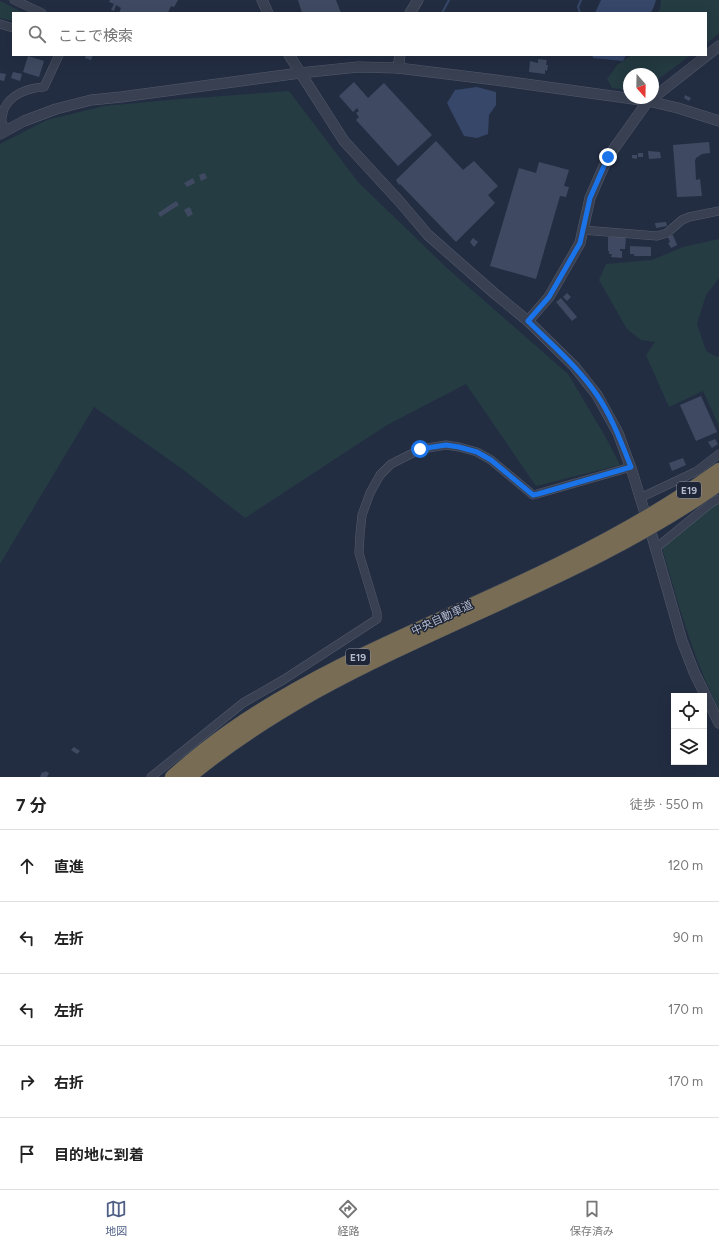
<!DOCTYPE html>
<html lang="ja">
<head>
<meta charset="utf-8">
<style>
  body { margin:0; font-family:Figtree,"Noto Sans JP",sans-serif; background:#f6f6f6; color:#222 }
  .controls { position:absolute; right:12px; bottom:12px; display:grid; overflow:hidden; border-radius:0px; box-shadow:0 4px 16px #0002 }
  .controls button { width:36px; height:36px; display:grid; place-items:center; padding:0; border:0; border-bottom:1px solid #e0e0e0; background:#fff; color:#222; font:20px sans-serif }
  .compass { position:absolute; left:623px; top:68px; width:36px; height:36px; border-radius:50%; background:#fff; box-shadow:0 4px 16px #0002; rotate:160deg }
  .stop { position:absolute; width:12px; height:12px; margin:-9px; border:3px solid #1a73e8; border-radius:50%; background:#fff }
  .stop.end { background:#1a73e8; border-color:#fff; box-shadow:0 1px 4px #0008 }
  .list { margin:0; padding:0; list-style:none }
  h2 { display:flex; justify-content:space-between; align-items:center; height:52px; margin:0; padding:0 16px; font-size:17px }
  h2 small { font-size:13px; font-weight:400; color:#767676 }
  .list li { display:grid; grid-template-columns:26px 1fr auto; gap:12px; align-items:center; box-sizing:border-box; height:72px; padding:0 16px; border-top:1px solid #e0e0e0 }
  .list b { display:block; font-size:15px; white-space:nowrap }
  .list em { font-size:13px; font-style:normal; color:#767676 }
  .icon { flex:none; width:22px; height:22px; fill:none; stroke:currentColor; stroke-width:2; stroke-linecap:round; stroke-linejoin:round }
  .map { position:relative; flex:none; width:719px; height:777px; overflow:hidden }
  .search { position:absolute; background:#fff; box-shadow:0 4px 16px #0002; left:12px; right:12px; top:12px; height:44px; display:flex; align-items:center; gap:10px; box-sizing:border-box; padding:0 14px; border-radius:0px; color:#767676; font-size:15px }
  .sheet { height:412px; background:#fff }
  nav { display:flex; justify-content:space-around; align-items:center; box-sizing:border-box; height:56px; border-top:1px solid #e0e0e0; background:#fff; font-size:11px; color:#767676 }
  nav a { display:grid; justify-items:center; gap:2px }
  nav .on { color:#4f5f85 }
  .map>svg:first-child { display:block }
  .green { fill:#253c43 }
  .water { fill:#36476a }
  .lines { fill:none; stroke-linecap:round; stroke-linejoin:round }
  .stream { stroke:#36476a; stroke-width:2 }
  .building { fill:#3f4a62 }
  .minor-casing { stroke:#535b6c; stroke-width:9 }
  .tertiary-casing { stroke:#535b6c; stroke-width:11 }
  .motorway-casing { stroke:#404859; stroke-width:15 }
  .minor { stroke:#384051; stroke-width:8 }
  .tertiary { stroke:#384051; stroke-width:10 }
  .motorway { stroke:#786d54; stroke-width:14 }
  .route { stroke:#1a73e8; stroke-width:5 }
  .labels { text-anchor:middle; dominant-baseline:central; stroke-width:3; stroke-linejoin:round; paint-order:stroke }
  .shield { fill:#1d2537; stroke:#878e9f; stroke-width:1 }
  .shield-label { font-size:10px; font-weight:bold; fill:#b4bbcc }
  .street-label { font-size:11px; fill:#b4bbcc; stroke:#1d2537 }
</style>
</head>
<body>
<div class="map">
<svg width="719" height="777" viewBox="0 0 719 777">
  <rect width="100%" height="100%" fill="#232d42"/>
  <g class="green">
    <path d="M 661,0 L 719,0 L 719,33 L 706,44 L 706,13 L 657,13 L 660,9 Z"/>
    <path d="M 0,1 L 24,13 L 13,13 L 13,21 L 0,18 Z"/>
    <path d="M 632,55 L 691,55 L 653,83 L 653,74 L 629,74 L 629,90 L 612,88 L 607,79 L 617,65 Z"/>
    <path d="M 289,91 L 358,182 L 449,270 L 568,374 L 605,436 L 620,465 L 536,486 L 466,384 L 387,425 L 245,518 L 181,468 L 94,407 L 0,564 L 0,144 L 47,120 L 104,106 L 181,99 Z"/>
    <path d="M 719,239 L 719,278 L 706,295 L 697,324 L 706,351 L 717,357 L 719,356 L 719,426 L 703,391 L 669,407 L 646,355 L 655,342 L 641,340 L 627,329 L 599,280 L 606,264 L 652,260 L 683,247 Z"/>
    <path d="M 719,501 L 719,709 C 693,659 678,602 662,548 Z"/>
  </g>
  <g class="water">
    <path d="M 601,0 L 656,0 L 654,6 L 651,13 L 595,13 Z"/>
    <path d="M 592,55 L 626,55 L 623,61 L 593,58 Z"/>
    <path d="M 477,87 L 496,92 L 496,105 L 489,115 L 488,134 L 477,138 L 464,136 L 447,103 L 455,90 Z"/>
  </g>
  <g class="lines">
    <g class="stream">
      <path d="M 442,13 L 449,0"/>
      <path d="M 580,13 L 578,7 L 581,0"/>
    </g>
  </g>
  <g class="building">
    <path d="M 110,0 L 178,0 L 174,7 L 171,6 L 168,13 L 119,13 L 121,8 L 116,5 L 114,11 L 111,10 L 114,4 L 109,2 Z"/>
    <path d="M 298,0 L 336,0 L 341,13 L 302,13 Z"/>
    <path d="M 86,55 L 93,55 L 91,60 L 85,58 Z"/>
    <path d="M 28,56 L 44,61 L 39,77 L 23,72 Z"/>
    <path d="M 538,59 L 547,60 L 546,65 L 548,65 L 547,71 L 545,70 L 545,74 L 529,72 L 530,61 L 538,63 Z"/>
    <path d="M 13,72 L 22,74 L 20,81 L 11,78 Z"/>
    <path d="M 0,73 L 6,74 L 4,81 L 0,80 Z"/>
    <path d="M 354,82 L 368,98 L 384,83 L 432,135 L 398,166 L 356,120 L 359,117 L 356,113 L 359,111 L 357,108 L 353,112 L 339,96 Z"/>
    <path d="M 685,95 L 691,98 L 689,101 L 684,98 Z"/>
    <path d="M 436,141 L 463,170 L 474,161 L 498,186 L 488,195 L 495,203 L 456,242 L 400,184 L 399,185 L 396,180 Z"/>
    <path d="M 709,142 L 710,153 L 702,154 L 696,158 L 695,161 L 696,180 L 700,179 L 702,196 L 677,197 L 673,145 Z"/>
    <path d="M 648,151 L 660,152 L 661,158 L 649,159 Z"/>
    <rect x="638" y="153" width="5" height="4"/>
    <path d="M 632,155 L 637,155 L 637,159 L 632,158 Z"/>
    <path d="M 539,162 L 569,170 L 564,186 L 569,187 L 566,197 L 560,196 L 536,279 L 490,266 L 519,168 L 536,173 Z"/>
    <path d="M 205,173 L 207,178 L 201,181 L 199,175 Z"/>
    <path d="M 193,178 L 195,183 L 187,187 L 184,183 Z"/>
    <path d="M 176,201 L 179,205 L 160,217 L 158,213 Z"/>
    <path d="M 189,207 L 192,210 L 191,210 L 193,214 L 188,217 L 184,210 Z"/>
    <path d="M 666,222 L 667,226 L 656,228 L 655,223 Z"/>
    <path d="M 673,235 L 677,245 L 671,248 L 668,243 L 670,242 L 668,237 Z"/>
    <path d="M 608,237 L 626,237 L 625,249 L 620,249 L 620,251 L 622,251 L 622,258 L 611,257 L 612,254 L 609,254 L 609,251 L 608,251 Z"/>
    <path d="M 473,238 L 478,242 L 474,247 L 470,242 Z"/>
    <path d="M 630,246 L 651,247 L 651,256 L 634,256 L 634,254 L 630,254 Z"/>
    <path d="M 567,293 L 571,297 L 567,301 L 563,297 Z"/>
    <path d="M 561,298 L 577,317 L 572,321 L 556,302 Z"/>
    <path d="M 701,396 L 717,432 L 696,441 L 680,405 Z"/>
    <path d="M 715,439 L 718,444 L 712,448 L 708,442 Z"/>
    <path d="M 683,458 L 686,465 L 672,471 L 669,463 Z"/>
    <path d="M 74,747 L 80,751 L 77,754 L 71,750 Z"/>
    <path d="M 45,771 L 49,773 L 47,777 L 40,777 L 42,772 L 44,773 Z"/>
  </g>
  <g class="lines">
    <defs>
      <g id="minor">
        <path d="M 14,0 L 42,13"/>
        <path d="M 0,24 L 13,28"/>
        <path d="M 6,130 C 5,128 3,125 2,122 C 1,118 3,113 4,109 C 11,94 28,88 44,87 L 59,55"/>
        <path d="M 583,230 L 657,236 L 667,233 L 682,220 L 689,217 L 719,211"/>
        <path d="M 640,498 L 697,471 L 719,454"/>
        <path d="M 656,548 L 711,503 L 719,499"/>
        <path d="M 151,777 L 243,703 L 283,680 L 377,619 L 377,613 L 359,553 L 360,534 L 362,515 L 370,493 L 380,475 L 391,464 L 421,449 L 446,445 L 459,447 L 477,452 L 491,460 L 533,495 L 537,494 L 631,467"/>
      </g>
      <g id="tertiary">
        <path d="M 262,0 L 268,13"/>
        <path d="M 410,13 L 418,0"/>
        <path d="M 289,55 L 344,141 L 400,202 L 428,235 L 494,293 L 528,321 L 574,366 L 597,395 L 618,433 L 632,471 L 644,510"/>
        <path d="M 398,68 L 400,55"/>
        <path d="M 653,98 L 719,46"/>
        <path d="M 0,134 L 24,121 L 56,109 L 91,100 L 121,97 L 300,73 L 358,67 L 398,68 L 496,80 L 648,101 L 678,108 L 719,121"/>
        <path d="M 528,321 L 549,297 L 580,243 L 590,198 L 608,157 L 648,101 L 652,98"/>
        <path d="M 652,536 L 682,641 L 694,672 L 719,723"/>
      </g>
      <g id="motorway">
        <path d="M 172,777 C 191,760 211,744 231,730 C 333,659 451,618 561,563 C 616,536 669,506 719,470"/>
        <path d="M 189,777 C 228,744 271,717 315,692 C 448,619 594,572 719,484"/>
      </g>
    </defs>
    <use href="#minor" class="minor-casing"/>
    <use href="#tertiary" class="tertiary-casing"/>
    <use href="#motorway" class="motorway-casing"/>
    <use href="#minor" class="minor"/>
    <use href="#tertiary" class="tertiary"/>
    <use href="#motorway" class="motorway"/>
  </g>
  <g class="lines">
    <path class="route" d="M 420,449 L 446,445 L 459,447 L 477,452 L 491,460 L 533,495 L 538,494 L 631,467 C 621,442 612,417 597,395 C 578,367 551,344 528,321 L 549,297 L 580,243 L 590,198 L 608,157"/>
  </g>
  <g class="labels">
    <g class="shield">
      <rect x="677" y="482" width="24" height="16" rx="3"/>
      <rect x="346" y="649" width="24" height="16" rx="3"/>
    </g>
    <g class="shield-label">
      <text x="689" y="490">E19</text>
      <text x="358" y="657">E19</text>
    </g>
    <g class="street-label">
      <text transform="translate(442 618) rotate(-25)">中央自動車道</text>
    </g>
  </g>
</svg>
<div class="controls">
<button><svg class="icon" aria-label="locate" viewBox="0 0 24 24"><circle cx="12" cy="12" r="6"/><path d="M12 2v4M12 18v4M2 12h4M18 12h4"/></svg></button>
<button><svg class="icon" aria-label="layers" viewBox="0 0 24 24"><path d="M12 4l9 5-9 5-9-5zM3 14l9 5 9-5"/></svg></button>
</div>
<svg class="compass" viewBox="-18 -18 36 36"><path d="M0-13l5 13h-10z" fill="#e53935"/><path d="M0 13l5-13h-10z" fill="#767676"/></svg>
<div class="stop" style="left:420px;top:449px"></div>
<div class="stop end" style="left:608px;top:157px"></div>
<div class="search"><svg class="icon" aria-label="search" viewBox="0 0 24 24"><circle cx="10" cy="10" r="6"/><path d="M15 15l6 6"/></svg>ここで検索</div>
</div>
<section class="sheet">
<h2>7 分<small>徒歩 · 550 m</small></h2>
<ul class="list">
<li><svg class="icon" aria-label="ahead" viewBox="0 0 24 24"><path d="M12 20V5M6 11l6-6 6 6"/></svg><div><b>直進</b></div><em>120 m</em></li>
<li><svg class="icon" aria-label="left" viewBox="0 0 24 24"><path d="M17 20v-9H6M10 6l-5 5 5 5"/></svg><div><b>左折</b></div><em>90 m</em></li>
<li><svg class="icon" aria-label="left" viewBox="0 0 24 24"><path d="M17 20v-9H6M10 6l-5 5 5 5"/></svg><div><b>左折</b></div><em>170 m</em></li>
<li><svg class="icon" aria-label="right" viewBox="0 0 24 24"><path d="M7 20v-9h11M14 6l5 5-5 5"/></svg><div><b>右折</b></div><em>170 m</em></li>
<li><svg class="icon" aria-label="arrive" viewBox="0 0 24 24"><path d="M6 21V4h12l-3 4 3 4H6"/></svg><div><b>目的地に到着</b></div></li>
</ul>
</section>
<nav>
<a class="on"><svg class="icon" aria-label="map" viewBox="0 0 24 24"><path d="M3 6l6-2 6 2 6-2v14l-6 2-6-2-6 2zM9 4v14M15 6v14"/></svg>地図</a>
<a><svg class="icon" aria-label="directions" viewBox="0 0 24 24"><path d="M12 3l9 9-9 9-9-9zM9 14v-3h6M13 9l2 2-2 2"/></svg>経路</a>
<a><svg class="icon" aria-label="saved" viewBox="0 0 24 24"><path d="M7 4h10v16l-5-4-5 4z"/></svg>保存済み</a>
</nav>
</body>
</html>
